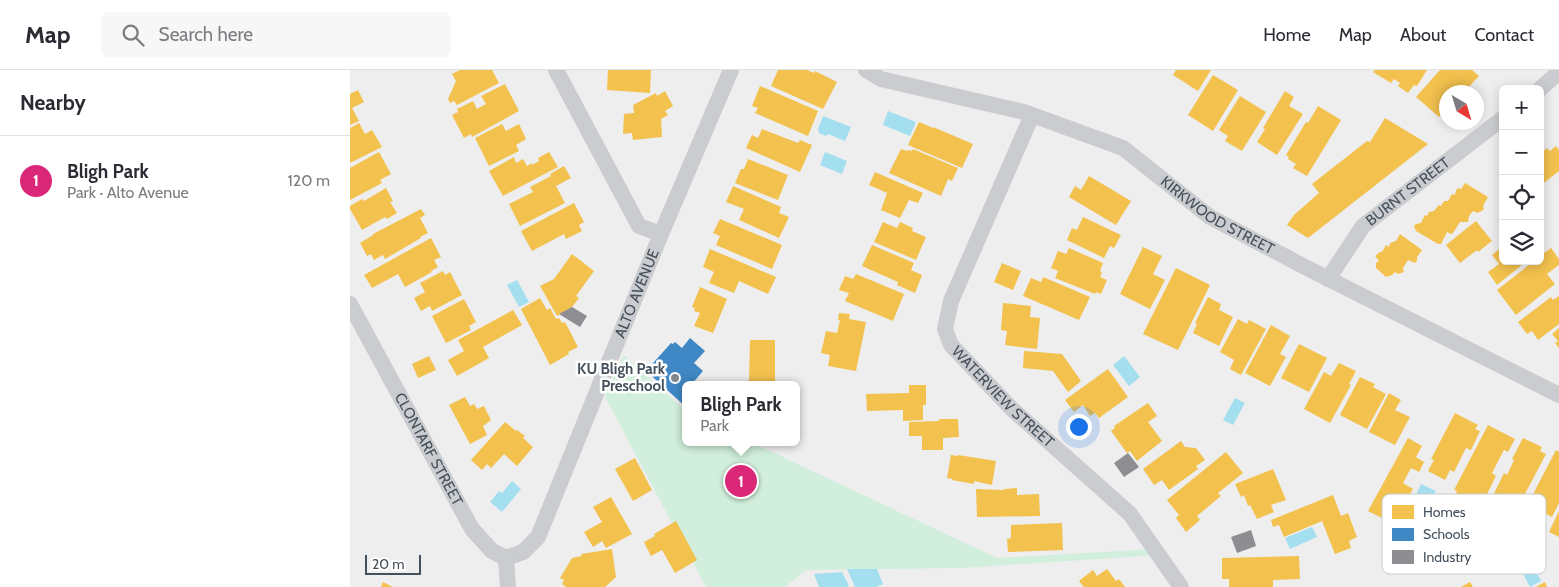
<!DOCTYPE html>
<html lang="en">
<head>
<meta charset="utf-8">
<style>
  body { margin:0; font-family:Cabin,sans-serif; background:#f7f7f7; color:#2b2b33 }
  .controls { position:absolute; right:15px; top:15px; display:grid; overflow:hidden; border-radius:8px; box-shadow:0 2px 12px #0003 }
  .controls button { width:45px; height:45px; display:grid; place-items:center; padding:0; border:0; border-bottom:1px solid #e1e1e2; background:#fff; color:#2b2b33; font:25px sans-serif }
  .compass { position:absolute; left:1089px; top:15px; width:45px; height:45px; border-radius:50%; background:#fff; box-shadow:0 2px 12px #0003; rotate:142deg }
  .scale { position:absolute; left:15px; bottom:12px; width:56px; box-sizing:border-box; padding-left:5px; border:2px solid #44505b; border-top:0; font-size:14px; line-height:18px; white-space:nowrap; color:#44505b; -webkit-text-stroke:4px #fff; paint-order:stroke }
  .you { position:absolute; left:728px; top:356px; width:18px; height:18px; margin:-12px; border:4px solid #fff; border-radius:50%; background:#1a73e8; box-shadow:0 0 0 8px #1a73e833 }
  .badge { display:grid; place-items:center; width:32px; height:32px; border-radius:50%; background:#db2777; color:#fff; font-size:16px; font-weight:700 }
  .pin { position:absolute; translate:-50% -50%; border:2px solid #fff; box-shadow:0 1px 5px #0006 }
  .popup { position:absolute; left:332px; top:311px; width:118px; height:65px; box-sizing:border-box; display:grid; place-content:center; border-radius:8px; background:#fff; filter:drop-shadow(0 1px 4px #0005); font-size:16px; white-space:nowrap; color:#7c7c81 }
  .popup b { font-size:19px; color:#2b2b33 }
  .popup::after { content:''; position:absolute; left:50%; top:100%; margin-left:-10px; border:10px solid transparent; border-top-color:#fff }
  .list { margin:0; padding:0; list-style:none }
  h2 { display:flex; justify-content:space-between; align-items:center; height:65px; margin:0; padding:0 20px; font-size:21px }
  h2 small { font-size:16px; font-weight:400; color:#7c7c81 }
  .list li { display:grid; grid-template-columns:32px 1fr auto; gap:15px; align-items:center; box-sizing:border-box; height:90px; padding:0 20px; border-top:1px solid #e1e1e2 }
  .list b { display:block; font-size:19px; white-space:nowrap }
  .list p { margin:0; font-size:16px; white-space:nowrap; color:#7c7c81 }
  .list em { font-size:16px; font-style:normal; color:#7c7c81 }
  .icon { flex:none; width:28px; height:28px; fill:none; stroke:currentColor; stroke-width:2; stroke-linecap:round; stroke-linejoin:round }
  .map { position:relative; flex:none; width:1209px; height:517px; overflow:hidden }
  header { display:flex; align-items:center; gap:30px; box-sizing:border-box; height:70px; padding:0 25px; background:#fff; border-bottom:1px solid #e1e1e2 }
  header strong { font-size:24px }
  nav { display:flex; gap:28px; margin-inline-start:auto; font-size:18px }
  .search { width:350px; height:45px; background:#f7f7f7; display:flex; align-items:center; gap:12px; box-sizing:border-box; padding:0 18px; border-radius:8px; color:#7c7c81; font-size:19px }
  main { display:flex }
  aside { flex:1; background:#fff }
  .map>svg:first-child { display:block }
  .green { fill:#d1efdc }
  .water { fill:#a3dfef }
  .homes { fill:#f2c14e }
  .schools { fill:#3f88c5 }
  .industry { fill:#8d8d92 }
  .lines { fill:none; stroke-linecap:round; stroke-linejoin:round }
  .minor { stroke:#cacccf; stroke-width:16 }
  .poi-dot { fill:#80878e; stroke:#fff; stroke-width:2 }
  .labels { text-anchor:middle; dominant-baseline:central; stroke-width:5; stroke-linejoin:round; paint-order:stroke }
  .street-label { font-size:15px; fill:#44505b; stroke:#fff }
  .poi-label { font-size:15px; font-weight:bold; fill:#44505b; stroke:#fff; text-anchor:end }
  .key { fill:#fff; stroke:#c7cace; stroke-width:1 }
  .key-label { font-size:14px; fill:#44505b }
</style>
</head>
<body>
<header>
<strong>Map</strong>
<div class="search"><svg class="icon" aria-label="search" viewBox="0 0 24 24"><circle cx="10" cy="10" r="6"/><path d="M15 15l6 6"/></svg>Search here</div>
<nav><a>Home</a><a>Map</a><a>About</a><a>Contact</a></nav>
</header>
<main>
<aside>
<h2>Nearby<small></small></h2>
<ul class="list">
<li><span class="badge">1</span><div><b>Bligh Park</b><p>Park · Alto Avenue</p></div><em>120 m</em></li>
</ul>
</aside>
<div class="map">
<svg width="1209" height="517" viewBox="0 0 1209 517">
  <rect width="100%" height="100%" fill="#efeeee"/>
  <path class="green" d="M 274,285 L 336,341 L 336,372 L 401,372 L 647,488 L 804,479 L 809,485 L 613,498 L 456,500 L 435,517 L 356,517 L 255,327 Z"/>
  <g class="water">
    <path d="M 538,41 L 566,52 L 560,66 L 533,55 Z"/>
    <path d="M 473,46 L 501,57 L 495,71 L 478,64 L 476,66 L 469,63 L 468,59 Z"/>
    <path d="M 475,82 L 497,91 L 492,104 L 470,95 Z"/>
    <path d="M 167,210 L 179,232 L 169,237 L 157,215 Z"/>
    <path d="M 774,286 L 790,307 L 779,316 L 763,295 Z"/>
    <path d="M 885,328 L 895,333 L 883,355 L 873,350 Z"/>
    <path d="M 162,411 L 171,419 L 152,442 L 140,432 L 149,421 L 152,423 Z"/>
    <path d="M 1071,414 L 1086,421 L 1073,447 L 1059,440 Z"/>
    <path d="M 1156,434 L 1167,439 L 1156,460 L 1146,455 Z"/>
    <path d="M 962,457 L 967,467 L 940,479 L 935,468 Z"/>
    <path d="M 1178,486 L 1191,511 L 1180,517 L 1167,492 Z"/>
    <path d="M 497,499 L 527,499 L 533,514 L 526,517 L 505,517 Z"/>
    <path d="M 492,502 L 499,516 L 496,517 L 469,517 L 464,504 Z"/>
  </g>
  <g class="homes">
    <path d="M 110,0 L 142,0 L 149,13 L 107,35 L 104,31 L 100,33 L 98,29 L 106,11 L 102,4 Z"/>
    <path d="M 258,0 L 301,0 L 300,23 L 257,20 Z"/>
    <path d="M 428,0 L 457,0 L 464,3 L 465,1 L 487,12 L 473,39 L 421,16 Z"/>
    <path d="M 826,0 L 861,0 L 848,21 L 823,5 Z"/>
    <path d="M 1025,0 L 1077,0 L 1067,16 L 1064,15 L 1058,23 L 1048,16 L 1050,13 L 1044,9 L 1041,13 L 1023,2 Z"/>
    <path d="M 1090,0 L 1122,0 L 1129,6 L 1114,22 L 1096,22 L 1096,39 L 1089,47 L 1066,27 Z"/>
    <path d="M 863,5 L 888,20 L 863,61 L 838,45 Z"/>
    <path d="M 155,14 L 169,41 L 122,67 L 121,64 L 114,68 L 102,45 L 108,42 L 107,39 L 123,31 L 127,39 L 136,34 L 131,26 Z"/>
    <path d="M 410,16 L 468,41 L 458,66 L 405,43 L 408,38 L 402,36 Z"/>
    <path d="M 8,20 L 14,32 L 2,38 L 9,51 L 0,55 L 0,24 Z"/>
    <path d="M 315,21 L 323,36 L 315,41 L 318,45 L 311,49 L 312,67 L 283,70 L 282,63 L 273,64 L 274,44 L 284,43 L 283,35 L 306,23 L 307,26 Z"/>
    <path d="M 935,21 L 944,27 L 939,36 L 953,44 L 927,85 L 907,72 L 915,59 L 913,58 Z"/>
    <path d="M 890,26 L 916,42 L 892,81 L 875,71 L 878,66 L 869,60 Z"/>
    <path d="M 968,36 L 991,50 L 957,106 L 943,98 L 946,94 L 938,89 L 939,87 L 936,85 L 956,52 L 958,53 Z"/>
    <path d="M 1035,48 L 1078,74 L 958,168 L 937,155 L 944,145 L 969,123 L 962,114 L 1017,71 L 1020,72 Z"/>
    <path d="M 569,52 L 583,58 L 583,57 L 623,74 L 612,98 L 558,75 Z"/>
    <path d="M 9,53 L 15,64 L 22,60 L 32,77 L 0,93 L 0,58 Z"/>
    <path d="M 152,54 L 156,61 L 169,54 L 176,69 L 166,75 L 169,81 L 139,96 L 125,68 Z"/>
    <path d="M 412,59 L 448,73 L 450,70 L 462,75 L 450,102 L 396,78 L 402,65 L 408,68 Z"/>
    <path d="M 1206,76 L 1209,80 L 1209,101 L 1190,116 L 1190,81 L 1191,83 L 1197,78 L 1200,81 Z"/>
    <path d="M 551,79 L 557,81 L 558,80 L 562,81 L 563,79 L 608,98 L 602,111 L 598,109 L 591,126 L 539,103 Z"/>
    <path d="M 29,82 L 41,104 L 30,110 L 32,113 L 0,130 L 0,98 Z"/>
    <path d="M 199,82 L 208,97 L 153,126 L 139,101 L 164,87 L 166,93 L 173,89 L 177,96 L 182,93 L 182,95 L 189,91 L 188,88 Z"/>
    <path d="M 398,89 L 438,105 L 428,130 L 385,113 L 391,99 L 394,99 Z"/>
    <path d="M 214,96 L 221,108 L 206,116 L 215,133 L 170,156 L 159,134 L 183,122 L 180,117 L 201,106 L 200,104 Z"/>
    <path d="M 525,102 L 573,123 L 568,133 L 559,130 L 550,148 L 531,140 L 537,123 L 519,115 Z"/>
    <path d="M 739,106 L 781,131 L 766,155 L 719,127 L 725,116 L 731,120 Z"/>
    <path d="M 1115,113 L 1138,127 L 1133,136 L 1134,139 L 1132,141 L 1127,143 L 1123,141 L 1119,146 L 1118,152 L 1110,152 L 1103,163 L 1101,164 L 1097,162 L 1091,174 L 1088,174 L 1066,161 L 1064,156 L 1066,154 L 1071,153 L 1075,145 L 1077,146 L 1079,142 L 1084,141 L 1089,135 L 1091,136 L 1094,131 L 1098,131 L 1102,124 L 1105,125 L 1106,120 L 1109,118 L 1111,119 Z"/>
    <path d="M 383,116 L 431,137 L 429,143 L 439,147 L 429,168 L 389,150 L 394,139 L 376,132 Z"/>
    <path d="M 36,118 L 43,131 L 40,132 L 47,143 L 37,149 L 35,147 L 12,160 L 0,139 L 0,136 L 12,129 L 14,131 Z"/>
    <path d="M 224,133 L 234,152 L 229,155 L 232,161 L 216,169 L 214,164 L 182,181 L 171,161 Z"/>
    <path d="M 71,139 L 75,145 L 70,148 L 78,163 L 70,167 L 71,168 L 35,189 L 33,185 L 24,190 L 21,184 L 17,186 L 10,173 L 23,165 L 23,164 Z"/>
    <path d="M 733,147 L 771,165 L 764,178 L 760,176 L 754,188 L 717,170 L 722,158 L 727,160 Z"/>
    <path d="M 370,149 L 432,175 L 422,199 L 366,175 L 370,166 L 363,163 Z"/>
    <path d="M 1126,151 L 1142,171 L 1128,182 L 1127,180 L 1110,193 L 1096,175 Z"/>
    <path d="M 533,152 L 547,158 L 550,152 L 563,158 L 562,161 L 576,167 L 566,190 L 524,172 Z"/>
    <path d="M 1050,164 L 1072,180 L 1067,187 L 1067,191 L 1065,193 L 1058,190 L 1053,198 L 1054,202 L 1048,204 L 1045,202 L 1042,205 L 1036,207 L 1026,198 L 1026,193 L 1029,191 L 1025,186 L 1030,182 L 1032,182 L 1036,175 L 1039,177 L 1040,173 L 1046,171 Z"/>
    <path d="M 81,168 L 91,187 L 84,190 L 88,197 L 81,201 L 82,202 L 55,217 L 48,204 L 22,218 L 14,205 Z"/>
    <path d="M 522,175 L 564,193 L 561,200 L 572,205 L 565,223 L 547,215 L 548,212 L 512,196 Z"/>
    <path d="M 1153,176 L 1153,191 L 1177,191 L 1147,215 L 1138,202 L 1149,194 L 1142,185 Z"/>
    <path d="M 793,177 L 812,186 L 803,204 L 815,210 L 800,239 L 770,224 Z"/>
    <path d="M 719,178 L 753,193 L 750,201 L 752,202 L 750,207 L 757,210 L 751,224 L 746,222 L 745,224 L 705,208 L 708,201 L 701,198 L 708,181 L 716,184 Z"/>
    <path d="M 1201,178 L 1209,189 L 1209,195 L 1197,204 L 1205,214 L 1166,245 L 1147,220 L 1184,191 L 1190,191 L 1190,186 Z"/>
    <path d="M 360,179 L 426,207 L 418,224 L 389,211 L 384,223 L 359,213 L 364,202 L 353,197 Z"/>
    <path d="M 222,184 L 244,201 L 226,226 L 229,228 L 222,237 L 207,246 L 190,216 L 204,209 Z"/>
    <path d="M 652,193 L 671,201 L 663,220 L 644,212 Z"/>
    <path d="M 826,198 L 860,215 L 828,280 L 793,264 Z"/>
    <path d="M 93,201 L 95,205 L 100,202 L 112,225 L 82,241 L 80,236 L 71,241 L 64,228 L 75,222 L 70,213 Z"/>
    <path d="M 506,204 L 554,224 L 543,251 L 495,231 L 499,223 L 489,220 L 495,206 L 503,209 Z"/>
    <path d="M 693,207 L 740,227 L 729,250 L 673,226 L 681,208 L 691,212 Z"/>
    <path d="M 350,217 L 377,229 L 363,263 L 344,256 L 350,243 L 344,241 L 345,238 L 342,237 Z"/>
    <path d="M 1209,226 L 1209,254 L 1188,270 L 1182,261 L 1177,264 L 1168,252 L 1201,227 L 1203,230 Z"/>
    <path d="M 858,227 L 871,234 L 869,240 L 883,247 L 869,276 L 843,263 L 847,254 L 845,253 Z"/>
    <path d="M 190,228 L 197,240 L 200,238 L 206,249 L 209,248 L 212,253 L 215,252 L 228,277 L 218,282 L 219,284 L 200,295 L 171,239 Z"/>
    <path d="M 114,229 L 126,252 L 119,256 L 121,260 L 96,273 L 82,246 Z"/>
    <path d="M 653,233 L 681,236 L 680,247 L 690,248 L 687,279 L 655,275 L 657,261 L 651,260 Z"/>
    <path d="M 163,240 L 172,255 L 133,277 L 139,288 L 107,306 L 98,290 L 114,281 L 108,270 Z"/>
    <path d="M 489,243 L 500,244 L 499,249 L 516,252 L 506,301 L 478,296 L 480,285 L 471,283 L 476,261 L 487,263 L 490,250 L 488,250 Z"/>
    <path d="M 888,249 L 897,254 L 899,250 L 916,259 L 891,305 L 880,299 L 884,290 L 870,282 Z"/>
    <path d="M 921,255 L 940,266 L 930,284 L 936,287 L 920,316 L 895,303 Z"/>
    <path d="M 1209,258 L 1209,278 L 1205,273 L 1208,271 L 1202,264 Z"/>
    <path d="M 400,270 L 425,270 L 425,311 L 399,311 Z"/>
    <path d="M 949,274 L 977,288 L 959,322 L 931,308 Z"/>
    <path d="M 674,281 L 712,284 L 731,311 L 718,322 L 703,301 L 673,298 Z"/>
    <path d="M 79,286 L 86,300 L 68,308 L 62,294 Z"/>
    <path d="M 989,293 L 1006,301 L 999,314 L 1001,315 L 980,353 L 954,339 L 974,302 L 981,306 Z"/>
    <path d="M 758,299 L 778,327 L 749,348 L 745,343 L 740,346 L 733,335 L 724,342 L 715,330 Z"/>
    <path d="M 1010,307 L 1025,314 L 1023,317 L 1036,324 L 1017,359 L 990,345 Z"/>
    <path d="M 559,315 L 576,315 L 576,335 L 573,335 L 573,350 L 553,351 L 553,340 L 517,341 L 516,324 L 559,323 Z"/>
    <path d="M 1039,323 L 1051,330 L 1045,340 L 1060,347 L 1045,375 L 1019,362 Z"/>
    <path d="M 115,327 L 120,336 L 124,334 L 127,339 L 134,336 L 141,350 L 133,356 L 137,365 L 120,374 L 99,335 Z"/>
    <path d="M 798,333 L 807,346 L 798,352 L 812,371 L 787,391 L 780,381 L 777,383 L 761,361 L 765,358 L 764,356 Z"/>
    <path d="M 1105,343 L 1128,355 L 1125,359 L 1130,361 L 1121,380 L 1116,378 L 1104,402 L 1100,400 L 1095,410 L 1078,401 L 1084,390 L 1081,389 Z"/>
    <path d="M 589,349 L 608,349 L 609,367 L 593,368 L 593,380 L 572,380 L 572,366 L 559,366 L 559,352 L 589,351 Z"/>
    <path d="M 155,352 L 166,361 L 167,360 L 175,366 L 173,368 L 183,377 L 167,396 L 154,384 L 141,398 L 137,394 L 132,400 L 121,390 Z"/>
    <path d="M 1138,355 L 1165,369 L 1158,382 L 1154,380 L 1142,403 L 1146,406 L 1132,434 L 1126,431 L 1121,440 L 1103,430 L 1107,421 L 1104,420 Z"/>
    <path d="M 1058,368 L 1072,376 L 1066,387 L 1074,392 L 1069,402 L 1061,398 L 1053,413 L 1063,419 L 1049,443 L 1040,438 L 1034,449 L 1018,441 Z"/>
    <path d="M 1173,368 L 1192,377 L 1190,381 L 1196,384 L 1167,439 L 1156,434 L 1148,451 L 1134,444 L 1154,403 L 1157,405 L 1164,390 L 1162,389 Z"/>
    <path d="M 831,371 L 835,377 L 846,378 L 855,390 L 846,396 L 848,399 L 819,420 L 812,410 L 804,415 L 793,399 Z"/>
    <path d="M 1206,380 L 1209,382 L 1209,433 L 1202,447 L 1187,439 L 1190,433 L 1181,428 Z"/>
    <path d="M 876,382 L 893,403 L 868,423 L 871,426 L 847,446 L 850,450 L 836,462 L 826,448 L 829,445 L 817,430 Z"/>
    <path d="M 601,385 L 607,386 L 608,385 L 646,391 L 642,415 L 624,411 L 624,414 L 602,410 L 603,409 L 597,408 Z"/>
    <path d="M 285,388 L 302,420 L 283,431 L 265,399 Z"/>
    <path d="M 923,399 L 936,430 L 921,435 L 924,442 L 907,449 L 900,435 L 898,436 L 894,425 L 891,427 L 885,414 Z"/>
    <path d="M 667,418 L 667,425 L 689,424 L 690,446 L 627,447 L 626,419 L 654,420 L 654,419 Z"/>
    <path d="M 983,425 L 991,446 L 998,443 L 1007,467 L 999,471 L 1001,478 L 985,484 L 972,451 L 934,467 L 929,455 L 923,457 L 921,450 Z"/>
    <path d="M 261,427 L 282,464 L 256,478 L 252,471 L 243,477 L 234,462 L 252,452 L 243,437 Z"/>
    <path d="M 1209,441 L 1209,467 L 1199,462 Z"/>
    <path d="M 326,451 L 347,490 L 325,503 L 312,480 L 301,486 L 294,472 L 305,466 L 304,464 Z"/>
    <path d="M 712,453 L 713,480 L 658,482 L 657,469 L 661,468 L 661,455 Z"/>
    <path d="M 262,479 L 266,507 L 255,517 L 216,517 L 212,514 L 214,510 L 210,508 L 222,488 L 232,486 L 231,484 Z"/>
    <path d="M 949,486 L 950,509 L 923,510 L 923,517 L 879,517 L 879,509 L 872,509 L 872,488 Z"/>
    <path d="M 757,499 L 766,511 L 769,509 L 775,517 L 734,517 L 729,511 L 743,500 L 747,506 Z"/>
    <path d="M 33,512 L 43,517 L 31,517 Z"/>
    <path d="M 1120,512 L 1123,517 L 1111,517 Z"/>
    <path d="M 1195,512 L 1197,517 L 1186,517 Z"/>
  </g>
  <path class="schools" d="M 340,268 L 355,281 L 344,293 L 353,301 L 341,315 L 336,315 L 336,337 L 296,301 L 321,273 L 323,274 L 325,272 L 332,278 Z"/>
  <g class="industry">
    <path d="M 222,237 L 237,246 L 230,257 L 209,244 Z"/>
    <path d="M 778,383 L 789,397 L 774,407 L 764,393 Z"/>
    <path d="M 901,460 L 906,476 L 887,483 L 881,467 Z"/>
  </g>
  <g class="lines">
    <g class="minor">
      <path d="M 206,0 L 289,156 L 311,164"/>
      <path id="s1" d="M 516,0 L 531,9 L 674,42 L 773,78 L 860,147 L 957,198 L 1209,325"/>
      <path d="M 1190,19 L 1209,2"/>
      <path id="s2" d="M 682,45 L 601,231 L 595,259 L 601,275 L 662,339 L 780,444 L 831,517"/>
      <path id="s3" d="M 978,209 L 1013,156 L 1153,48"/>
      <path id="s4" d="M 0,234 L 122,459 L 142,481 L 156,488"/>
      <path id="s5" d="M 156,488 L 173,482 L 188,467 L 311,164 L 381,0"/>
      <path d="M 156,488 L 158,517"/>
    </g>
  </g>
  <circle class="poi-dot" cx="325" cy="308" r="5"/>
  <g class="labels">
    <g class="street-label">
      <text stroke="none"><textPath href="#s3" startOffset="120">BURNT STREET</textPath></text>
      <text stroke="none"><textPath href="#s1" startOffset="386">KIRKWOOD STREET</textPath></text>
      <text stroke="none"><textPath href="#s5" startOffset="302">ALTO AVENUE</textPath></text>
      <text stroke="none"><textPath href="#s2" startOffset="322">WATERVIEW STREET</textPath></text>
      <text stroke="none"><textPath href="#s4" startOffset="165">CLONTARF STREET</textPath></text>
    </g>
    <g class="poi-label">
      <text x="315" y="299">KU Bligh Park<tspan x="315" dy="17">Preschool</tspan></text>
    </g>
  </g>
  <rect x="1032" y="424" width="164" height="80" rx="8" class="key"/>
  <rect x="1042" y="435" width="22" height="14" fill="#f2c14e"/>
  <rect x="1042" y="458" width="22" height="13" fill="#3f88c5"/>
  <rect x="1042" y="480" width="22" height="14" fill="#8d8d92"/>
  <g class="key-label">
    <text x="1073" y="447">Homes</text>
    <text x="1073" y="469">Schools</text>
    <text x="1073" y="492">Industry</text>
  </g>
</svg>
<div class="controls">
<button>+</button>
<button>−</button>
<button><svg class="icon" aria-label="locate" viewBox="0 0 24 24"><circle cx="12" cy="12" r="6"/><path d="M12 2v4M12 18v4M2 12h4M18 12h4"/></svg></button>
<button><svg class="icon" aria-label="layers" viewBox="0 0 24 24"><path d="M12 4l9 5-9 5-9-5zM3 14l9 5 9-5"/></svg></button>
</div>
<svg class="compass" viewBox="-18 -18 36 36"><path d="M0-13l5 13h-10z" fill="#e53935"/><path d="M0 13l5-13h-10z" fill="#7c7c81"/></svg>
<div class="scale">20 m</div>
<div class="you"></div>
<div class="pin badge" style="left:391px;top:411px">1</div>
<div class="popup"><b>Bligh Park</b>Park</div>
</div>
</main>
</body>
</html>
